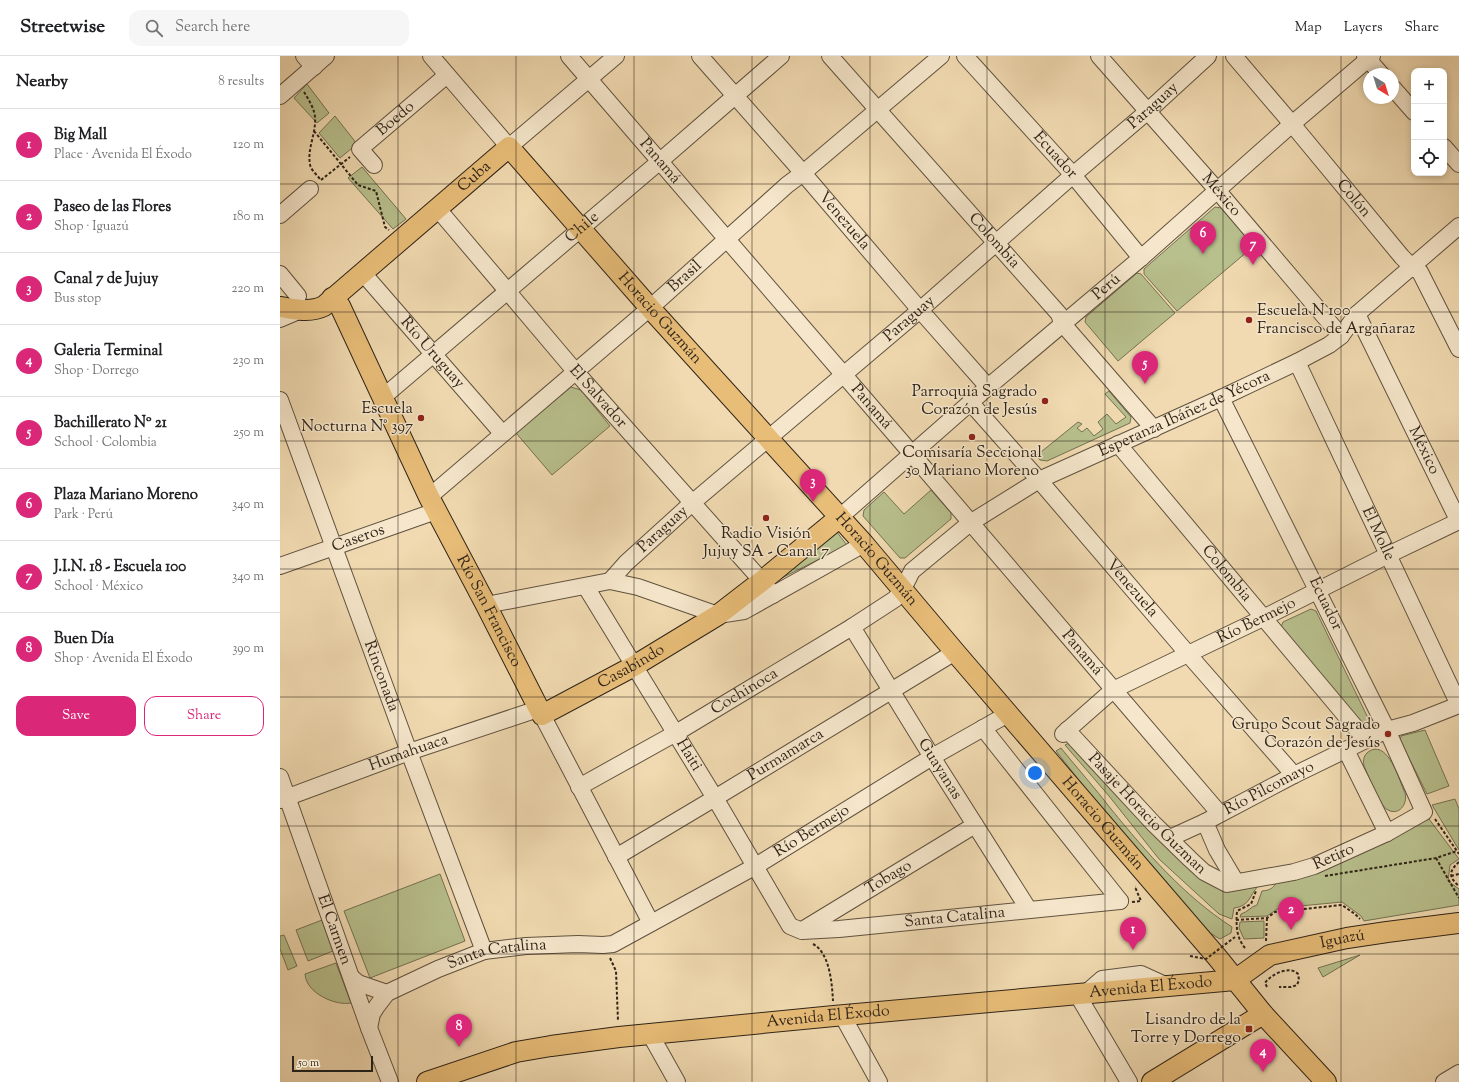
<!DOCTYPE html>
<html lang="en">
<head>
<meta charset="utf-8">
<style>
  body { margin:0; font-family:"Sorts Mill Goudy",serif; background:#f6f6f6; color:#202124 }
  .controls { position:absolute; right:12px; top:12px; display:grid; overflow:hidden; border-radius:8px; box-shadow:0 2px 6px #0003 }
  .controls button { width:36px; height:36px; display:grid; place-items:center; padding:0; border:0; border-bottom:1px solid #e0e0e0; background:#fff; color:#202124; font:20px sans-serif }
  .compass { position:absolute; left:1083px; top:12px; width:36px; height:36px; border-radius:50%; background:#fff; box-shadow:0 2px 6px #0003; rotate:142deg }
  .scale { position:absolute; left:12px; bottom:10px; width:81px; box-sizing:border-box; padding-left:4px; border:2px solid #2f2419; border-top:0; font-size:11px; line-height:14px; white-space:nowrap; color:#2f2419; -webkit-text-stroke:3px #f6e7cc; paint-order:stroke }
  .you { position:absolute; left:755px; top:717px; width:14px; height:14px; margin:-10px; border:3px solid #fff; border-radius:50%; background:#1a73e8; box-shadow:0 0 0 6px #1a73e833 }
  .badge { display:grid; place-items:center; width:26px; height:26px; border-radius:50%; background:#db2777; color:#fff; font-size:13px; font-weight:700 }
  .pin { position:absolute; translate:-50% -33px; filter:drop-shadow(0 1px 2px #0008) }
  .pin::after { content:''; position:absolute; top:21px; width:14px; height:12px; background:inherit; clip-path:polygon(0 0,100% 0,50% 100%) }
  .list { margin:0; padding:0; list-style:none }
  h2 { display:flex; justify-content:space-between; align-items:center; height:52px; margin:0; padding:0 16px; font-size:17px }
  h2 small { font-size:13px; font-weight:400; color:#757577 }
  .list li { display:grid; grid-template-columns:26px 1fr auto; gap:12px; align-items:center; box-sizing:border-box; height:72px; padding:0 16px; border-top:1px solid #e0e0e0 }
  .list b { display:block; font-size:15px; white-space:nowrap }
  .list p { margin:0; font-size:13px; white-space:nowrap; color:#757577 }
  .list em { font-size:13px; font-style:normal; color:#757577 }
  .actions { display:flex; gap:8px; padding:12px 16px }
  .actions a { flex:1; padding:9px 0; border:1px solid #db2777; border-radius:12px; text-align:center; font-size:14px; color:#db2777 }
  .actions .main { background:#db2777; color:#fff }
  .icon { flex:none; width:22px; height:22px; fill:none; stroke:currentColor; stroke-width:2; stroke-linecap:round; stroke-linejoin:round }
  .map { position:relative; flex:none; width:1179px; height:1026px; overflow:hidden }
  header { display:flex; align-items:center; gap:24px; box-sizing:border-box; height:56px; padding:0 20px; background:#fff; border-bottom:1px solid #e0e0e0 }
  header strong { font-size:19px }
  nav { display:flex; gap:22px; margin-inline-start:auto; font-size:14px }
  .search { width:280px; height:36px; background:#f6f6f6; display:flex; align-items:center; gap:10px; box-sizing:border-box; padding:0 14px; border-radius:12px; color:#757577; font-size:15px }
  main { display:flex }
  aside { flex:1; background:#fff }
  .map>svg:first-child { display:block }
  .green { fill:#b8c08d; stroke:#747253 }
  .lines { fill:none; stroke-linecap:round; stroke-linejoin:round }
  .minor-casing { stroke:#60523f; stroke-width:18 }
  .major-casing { stroke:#2f2419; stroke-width:22 }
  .path { stroke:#2f2419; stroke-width:2; stroke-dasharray:3 2; stroke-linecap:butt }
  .minor { stroke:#f6e7cc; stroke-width:16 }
  .major { stroke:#e8bd78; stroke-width:20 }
  .path-bridge { stroke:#2f2419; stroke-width:2; stroke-dasharray:3 2; stroke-linecap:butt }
  .grid { fill:none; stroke:#2f2419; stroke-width:1; stroke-opacity:0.55 }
  .poi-dot { fill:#8f2418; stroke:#f6e7cc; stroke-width:1.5 }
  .labels { text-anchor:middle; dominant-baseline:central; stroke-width:3; stroke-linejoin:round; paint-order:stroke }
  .street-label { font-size:16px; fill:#2f2419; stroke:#f6e7cc }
  .poi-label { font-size:16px; fill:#2f2419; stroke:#f6e7cc; text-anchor:end }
</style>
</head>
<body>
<header>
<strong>Streetwise</strong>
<div class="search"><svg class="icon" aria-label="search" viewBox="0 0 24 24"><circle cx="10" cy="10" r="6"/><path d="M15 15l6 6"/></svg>Search here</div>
<nav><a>Map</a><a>Layers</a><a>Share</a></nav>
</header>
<main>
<aside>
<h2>Nearby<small>8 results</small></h2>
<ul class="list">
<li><span class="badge">1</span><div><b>Big Mall</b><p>Place · Avenida El Éxodo</p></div><em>120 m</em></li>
<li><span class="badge">2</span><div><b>Paseo de las Flores</b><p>Shop · Iguazú</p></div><em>180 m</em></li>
<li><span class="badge">3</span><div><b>Canal 7 de Jujuy</b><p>Bus stop</p></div><em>220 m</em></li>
<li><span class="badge">4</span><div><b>Galeria Terminal</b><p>Shop · Dorrego</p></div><em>230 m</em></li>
<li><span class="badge">5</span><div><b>Bachillerato Nº 21</b><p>School · Colombia</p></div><em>250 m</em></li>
<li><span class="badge">6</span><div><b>Plaza Mariano Moreno</b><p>Park · Perú</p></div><em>340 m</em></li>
<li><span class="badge">7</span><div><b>J.I.N. 18 - Escuela 100</b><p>School · México</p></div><em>340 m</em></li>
<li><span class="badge">8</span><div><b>Buen Día</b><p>Shop · Avenida El Éxodo</p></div><em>390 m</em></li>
</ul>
<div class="actions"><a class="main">Save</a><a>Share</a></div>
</aside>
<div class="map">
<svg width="1179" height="1026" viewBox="0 0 1179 1026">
  <rect width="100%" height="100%" fill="#f1dab1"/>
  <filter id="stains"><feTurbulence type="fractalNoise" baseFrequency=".005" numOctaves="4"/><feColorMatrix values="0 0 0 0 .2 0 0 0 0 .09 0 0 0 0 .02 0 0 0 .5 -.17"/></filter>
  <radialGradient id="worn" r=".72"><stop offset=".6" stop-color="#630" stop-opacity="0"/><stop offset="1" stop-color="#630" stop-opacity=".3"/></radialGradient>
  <g class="green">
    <path d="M 27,28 L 49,57 L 37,67 L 14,42 Z"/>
    <path d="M 55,60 L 77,88 L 60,102 L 39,77 Z"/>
    <path d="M 82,111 L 126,163 L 113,173 L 68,122 Z"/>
    <path d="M 935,151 L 941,152 L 974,190 L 897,255 L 864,218 L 864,213 Z"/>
    <path d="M 857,217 L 861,218 L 895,257 L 838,305 L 805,266 L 806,261 Z"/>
    <path d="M 291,331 L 301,334 L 330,370 L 272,419 L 236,377 Z"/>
    <path d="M 829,335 L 851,361 L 850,367 L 767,405 L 760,404 L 756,400 L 798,366 L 802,368 L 797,372 L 802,376 L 807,372 L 814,380 L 823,373 L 818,366 L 827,358 L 836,368 L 846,361 L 825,338 Z"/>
    <path d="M 651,434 L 671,457 L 671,463 L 625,502 L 620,502 L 583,460 L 584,454 L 604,436 L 624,458 Z"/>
    <path d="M 556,475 L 567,489 L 492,527 Z"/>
    <path d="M 1031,553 L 1036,555 L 1088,662 L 1087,666 L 1084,668 L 1079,667 L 1001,571 L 1003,566 Z"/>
    <path d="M 1145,674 L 1169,730 L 1147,738 L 1120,684 L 1121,680 Z"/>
    <path d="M 791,686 L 919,817 L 978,830 C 969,840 970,850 954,852 L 952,863 L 939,858 L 879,803 L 829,740 L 785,689 Z"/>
    <path d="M 781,692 C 797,712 815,732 831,753 C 867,797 904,840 952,871 L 951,877 L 940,883 L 930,877 L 842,779 L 776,695 Z"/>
    <path d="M 1095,693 C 1111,693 1119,724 1125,737 C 1128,748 1119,760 1108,754 C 1098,749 1089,720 1084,710 C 1082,701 1086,695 1095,693 Z"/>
    <path d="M 1175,743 L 1179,753 L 1179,794 L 1152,749 Z"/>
    <path d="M 1149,763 L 1179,803 L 1170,809 L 1168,825 L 1179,833 L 1179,849 L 1084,865 L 1081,860 L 1062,846 L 999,852 L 987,860 L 960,861 L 961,858 C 968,856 970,851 977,849 L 982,835 C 990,834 993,833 997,825 L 1029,820 Z"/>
    <path d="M 160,818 L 185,885 L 90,922 L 64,855 Z"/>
    <path d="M 42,864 L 53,895 L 28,905 L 16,874 Z"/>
    <path d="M 984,865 L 984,882 L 964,883 L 959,872 L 960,866 Z"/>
    <path d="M 4,879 L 17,910 L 8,914 L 0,893 L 0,880 Z"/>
    <path d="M 1080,899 L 1043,921 L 1038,912 Z"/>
    <path d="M 56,907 L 71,947 C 55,950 26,937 25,918 Z"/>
  </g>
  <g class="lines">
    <defs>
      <g id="minor">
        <path d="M 24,0 L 34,11"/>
        <path d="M 151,0 L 229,91 L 336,0"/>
        <path id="s1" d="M 289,0 L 632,398 L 940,758"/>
        <path id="s2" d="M 420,0 L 523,117 L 640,254 L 708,331"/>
        <path id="s3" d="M 550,0 L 779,258 L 782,267 L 874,373"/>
        <path id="s4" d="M 685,0 L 793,119 L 861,202"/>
        <path id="s5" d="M 819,0 L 937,134 L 1061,280"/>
        <path id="s6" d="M 954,0 L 1012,68 L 1122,201 L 1132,211 L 1140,216 L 1179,293"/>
        <path d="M 1085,0 L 1101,18"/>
        <path d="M 1113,32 L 1134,56"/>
        <path d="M 0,40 L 46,0"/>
        <path d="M 1164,91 L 1179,108"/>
        <path id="s7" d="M 94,109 L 80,93 L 167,19"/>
        <path id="s8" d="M 157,152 L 295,315 L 482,525 L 493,539"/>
        <path d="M 0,159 L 30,133"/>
        <path id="s9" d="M 82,216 L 222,377"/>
        <path d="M 0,218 L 18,240"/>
        <path id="s10" d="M 1077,258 L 1179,466"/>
        <path d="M 0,263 L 21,254"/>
        <path id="s11" d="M 1017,306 L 1179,649"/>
        <path id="s12" d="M 102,342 L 379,106 L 501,0"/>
        <path id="s13" d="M 0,344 L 129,696 L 204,895"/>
        <path id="s14" d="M 690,346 L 759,424 L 908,598 L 1014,719"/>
        <path id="s15" d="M 838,388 L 1086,684"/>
        <path id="s16" d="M 149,441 L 370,252 L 507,129 L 523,117 L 661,0"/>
        <path id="s17" d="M 560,461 L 708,331 L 861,202 L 1012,68 L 1092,0"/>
        <path id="s18" d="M 0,510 L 156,455"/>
        <path id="s19" d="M 330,525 L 346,507 L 412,447 L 640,254 L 793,119 L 868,55 L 928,0"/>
        <path id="s20" d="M 306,531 L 435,742 L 510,870 L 522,875 L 559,873 L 840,845"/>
        <path d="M 206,549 L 330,525 L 358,531 L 438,559 L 464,555 L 584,488"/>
        <path id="s21" d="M 572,571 L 652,701 L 749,854"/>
        <path d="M 262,659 L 371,867"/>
        <path d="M 703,672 L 840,845"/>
        <path id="s22" d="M 787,674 L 874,768 L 910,803 L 924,816 L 947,828 L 1014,816 L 1034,810 L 1107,777 L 1144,756 L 1107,674 L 941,342"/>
        <path id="s23" d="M 783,678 L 833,634 L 983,562 L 1108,499 L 1179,465"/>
        <path d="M 1066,694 L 1107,777"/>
        <path id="s24" d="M 0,721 L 89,972 L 110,1026"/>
        <path id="s25" d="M 299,731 L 396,677 L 572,571 L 615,543 L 623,533 L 632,515 L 690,467 L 759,424 L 941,342 L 1017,306 L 1049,289 L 1061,280 L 1077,258 L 1179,170"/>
        <path id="s26" d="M 0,744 L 129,696 L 258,653"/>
        <path d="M 925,766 L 937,794 L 956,826"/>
        <path id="s27" d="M 890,782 L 925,766 L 1014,719 L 1086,684 L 1107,674 L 1133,667 L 1179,649"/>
        <path id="s28" d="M 336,801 L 435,742 L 675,596"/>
        <path id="s29" d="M 524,873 L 695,769"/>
        <path d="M 72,922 L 78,927 L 107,937"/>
        <path d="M 806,937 L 822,923 L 861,918 L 885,929"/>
        <path d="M 797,938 L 849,1026"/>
        <path d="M 562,959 L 599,1026"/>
        <path id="s30" d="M 89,972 L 92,958 L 97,950 L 107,937 L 158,913 L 204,895 L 246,890 L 298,888 L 323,889 L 333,888 L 474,811 L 652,701 L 728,658"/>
        <path d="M 370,978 L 397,1026"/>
        <path d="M 1164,1026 L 1179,1017"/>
      </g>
      <g id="major">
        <path id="s31" d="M 52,242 L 60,250 L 149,441 L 206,549 L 262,659 L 354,610 L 438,559 L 482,525 L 560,461"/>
        <path id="s32" d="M 0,251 C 15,253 30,257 44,250 L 229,91 L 370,252 L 584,488 L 675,596 L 937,901 L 983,958 L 1046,1026"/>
        <path id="s33" d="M 955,924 L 990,899 L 1067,882 L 1107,876 L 1179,867"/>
        <path id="s34" d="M 147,1026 L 236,996 L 271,990 L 339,981 L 554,960 L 955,924"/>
        <path d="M 872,1026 L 983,958"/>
      </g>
    </defs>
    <use href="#minor" class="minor-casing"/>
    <use href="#major" class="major-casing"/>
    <g class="path">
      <path d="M 24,36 C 29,44 35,54 35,62 C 36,78 27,93 30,108 C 30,113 37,119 40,123"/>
      <path d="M 34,75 L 78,129 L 96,135 L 105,171 L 109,174"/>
      <path d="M 41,124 L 70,101"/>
      <path d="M 1155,763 L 1179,798"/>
      <path d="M 1156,802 L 1179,842"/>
      <path d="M 1179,806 C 1169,815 1168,821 1179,830"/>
      <path d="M 1045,820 L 1156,802 L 1177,795"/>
      <path d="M 1171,820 L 1179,818"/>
      <path d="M 852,846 L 861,845 L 855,831 L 856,831"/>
      <path d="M 956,864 L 987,862 L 995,856 L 1004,855 L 1062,849 L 1075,858 L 1080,863"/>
      <path d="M 986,885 L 987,862"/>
      <path d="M 533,888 C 550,897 552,928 553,945"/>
      <path d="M 965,892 C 956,881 956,869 957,855 L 971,848 L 976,835"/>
      <path d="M 330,902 L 336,915 L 338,965"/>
      <path d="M 987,931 L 985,927 C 991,918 1010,909 1018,918 L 1019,924 L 1017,929 L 1011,931 L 999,931"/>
    </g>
    <use href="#minor" class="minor"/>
    <use href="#major" class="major"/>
    <path class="path-bridge" d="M 910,900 L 926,903 L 955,881"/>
  </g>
  <path class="grid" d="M 118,0 L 118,1026M 236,0 L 236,1026M 354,0 L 354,1026M 472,0 L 472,1026M 590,0 L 590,1026M 707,0 L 707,1026M 825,0 L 825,1026M 943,0 L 943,1026M 1061,0 L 1061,1026M 0,128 L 1179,128M 0,256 L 1179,256M 0,385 L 1179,385M 0,513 L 1179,513M 0,641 L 1179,641M 0,770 L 1179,770M 0,898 L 1179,898"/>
  <g class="poi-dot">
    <circle cx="969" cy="264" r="4"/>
    <circle cx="765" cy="345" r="4"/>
    <circle cx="141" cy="362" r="4"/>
    <circle cx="692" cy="381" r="4"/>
    <circle cx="486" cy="462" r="4"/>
    <circle cx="1108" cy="678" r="4"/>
    <rect x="965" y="969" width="8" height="8" rx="2"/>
  </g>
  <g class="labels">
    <g class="street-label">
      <text stroke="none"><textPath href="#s19" startOffset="722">Paraguay</textPath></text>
      <text stroke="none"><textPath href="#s7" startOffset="68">Boedo</textPath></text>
      <text stroke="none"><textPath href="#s4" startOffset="134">Ecuador</textPath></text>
      <text stroke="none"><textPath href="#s1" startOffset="139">Panamá</textPath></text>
      <text stroke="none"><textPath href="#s32" startOffset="243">Cuba</textPath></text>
      <text stroke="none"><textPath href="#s5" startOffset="185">México</textPath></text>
      <text stroke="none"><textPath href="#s6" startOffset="186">Colón</textPath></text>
      <text stroke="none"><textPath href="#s2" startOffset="219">Venezuela</textPath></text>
      <text stroke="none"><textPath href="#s12" startOffset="263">Chile</textPath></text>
      <text stroke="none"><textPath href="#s3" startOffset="247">Colombia</textPath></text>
      <text stroke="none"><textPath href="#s16" startOffset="338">Brasil</textPath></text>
      <text stroke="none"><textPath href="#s17" startOffset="352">Perú</textPath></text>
      <text stroke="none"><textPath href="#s32" startOffset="517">Horacio Guzmán</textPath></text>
      <text stroke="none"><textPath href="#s19" startOffset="398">Paraguay</textPath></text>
      <text stroke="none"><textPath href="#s9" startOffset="107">Río Uruguay</textPath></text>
      <text stroke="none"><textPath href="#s8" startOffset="248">El Salvador</textPath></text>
      <text stroke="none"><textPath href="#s1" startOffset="463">Panamá</textPath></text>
      <text stroke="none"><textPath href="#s25" startOffset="717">Esperanza Ibáñez de Yécora</textPath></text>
      <text stroke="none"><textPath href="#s10" startOffset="152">México</textPath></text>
      <text stroke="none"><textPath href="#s19" startOffset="74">Paraguay</textPath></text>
      <text stroke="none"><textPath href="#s11" startOffset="190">El Molle</textPath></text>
      <text stroke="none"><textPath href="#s18" startOffset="83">Caseros</textPath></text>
      <text stroke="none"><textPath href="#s32" startOffset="841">Horacio Guzmán</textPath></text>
      <text stroke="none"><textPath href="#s15" startOffset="169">Colombia</textPath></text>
      <text stroke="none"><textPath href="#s14" startOffset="247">Venezuela</textPath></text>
      <text transform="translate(1045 548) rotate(64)">Ecuador</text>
      <text stroke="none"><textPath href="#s31" startOffset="351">Río San Francisco</textPath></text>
      <text stroke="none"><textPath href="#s23" startOffset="226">Río Bermejo</textPath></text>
      <text stroke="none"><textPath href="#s1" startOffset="787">Panamá</textPath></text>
      <text stroke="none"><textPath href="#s31" startOffset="569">Casabindo</textPath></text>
      <text stroke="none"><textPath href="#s13" startOffset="294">Rinconada</textPath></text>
      <text stroke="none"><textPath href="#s25" startOffset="191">Cochinoca</textPath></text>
      <text stroke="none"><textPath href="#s26" startOffset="137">Humahuaca</textPath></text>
      <text stroke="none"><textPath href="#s20" startOffset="197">Haiti</textPath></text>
      <text stroke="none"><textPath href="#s28" startOffset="198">Purmamarca</textPath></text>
      <text stroke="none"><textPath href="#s21" startOffset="167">Guayanas</textPath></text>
      <text stroke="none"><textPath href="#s27" startOffset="111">Río Pilcomayo</textPath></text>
      <text stroke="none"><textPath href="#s22" startOffset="116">Pasaje Horacio Guzman</textPath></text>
      <text stroke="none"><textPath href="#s32" startOffset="1189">Horacio Guzmán</textPath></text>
      <text stroke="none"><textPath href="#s30" startOffset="504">Río Bermejo</textPath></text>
      <text stroke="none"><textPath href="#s22" startOffset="334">Retiro</textPath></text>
      <text stroke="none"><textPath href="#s29" startOffset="99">Tobago</textPath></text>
      <text stroke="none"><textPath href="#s20" startOffset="562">Santa Catalina</textPath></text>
      <text stroke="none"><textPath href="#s24" startOffset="162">El Carmen</textPath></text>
      <text stroke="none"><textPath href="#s33" startOffset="117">Iguazú</textPath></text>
      <text stroke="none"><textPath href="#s30" startOffset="158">Santa Catalina</textPath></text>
      <text stroke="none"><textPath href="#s34" startOffset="732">Avenida El Éxodo</textPath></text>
      <text stroke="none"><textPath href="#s34" startOffset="408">Avenida El Éxodo</textPath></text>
    </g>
    <g class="poi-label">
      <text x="977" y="255" text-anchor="start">Escuela N 100<tspan x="977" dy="18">Francisco de Argañaraz</tspan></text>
      <text x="757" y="336">Parroquia Sagrado<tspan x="757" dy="18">Corazón de Jesús</tspan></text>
      <text x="133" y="353">Escuela<tspan x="133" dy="18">Nocturna N° 397</tspan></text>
      <text x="692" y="397" text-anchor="middle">Comisaría Seccional<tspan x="692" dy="18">30 Mariano Moreno</tspan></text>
      <text x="486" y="478" text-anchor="middle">Radio Visión<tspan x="486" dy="18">Jujuy SA - Canal 7</tspan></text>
      <text x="1100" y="669">Grupo Scout Sagrado<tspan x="1100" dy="18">Corazón de Jesús</tspan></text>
      <text x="961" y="964">Lisandro de la<tspan x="961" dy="18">Torre y Dorrego</tspan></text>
    </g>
  </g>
  <rect width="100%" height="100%" filter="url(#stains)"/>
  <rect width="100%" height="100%" fill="url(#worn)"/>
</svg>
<div class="controls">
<button>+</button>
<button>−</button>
<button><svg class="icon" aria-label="locate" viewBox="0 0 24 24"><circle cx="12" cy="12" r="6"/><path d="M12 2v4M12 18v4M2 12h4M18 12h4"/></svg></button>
</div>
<svg class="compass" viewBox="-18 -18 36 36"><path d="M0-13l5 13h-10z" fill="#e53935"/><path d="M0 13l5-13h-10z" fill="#757577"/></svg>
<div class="scale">50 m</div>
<div class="you"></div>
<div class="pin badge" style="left:853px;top:894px">1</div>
<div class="pin badge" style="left:1011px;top:874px">2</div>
<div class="pin badge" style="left:533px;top:446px">3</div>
<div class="pin badge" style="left:983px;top:1016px">4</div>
<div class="pin badge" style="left:865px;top:328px">5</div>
<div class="pin badge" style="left:923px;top:198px">6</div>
<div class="pin badge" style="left:973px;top:209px">7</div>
<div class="pin badge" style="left:179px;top:991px">8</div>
</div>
</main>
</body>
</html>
